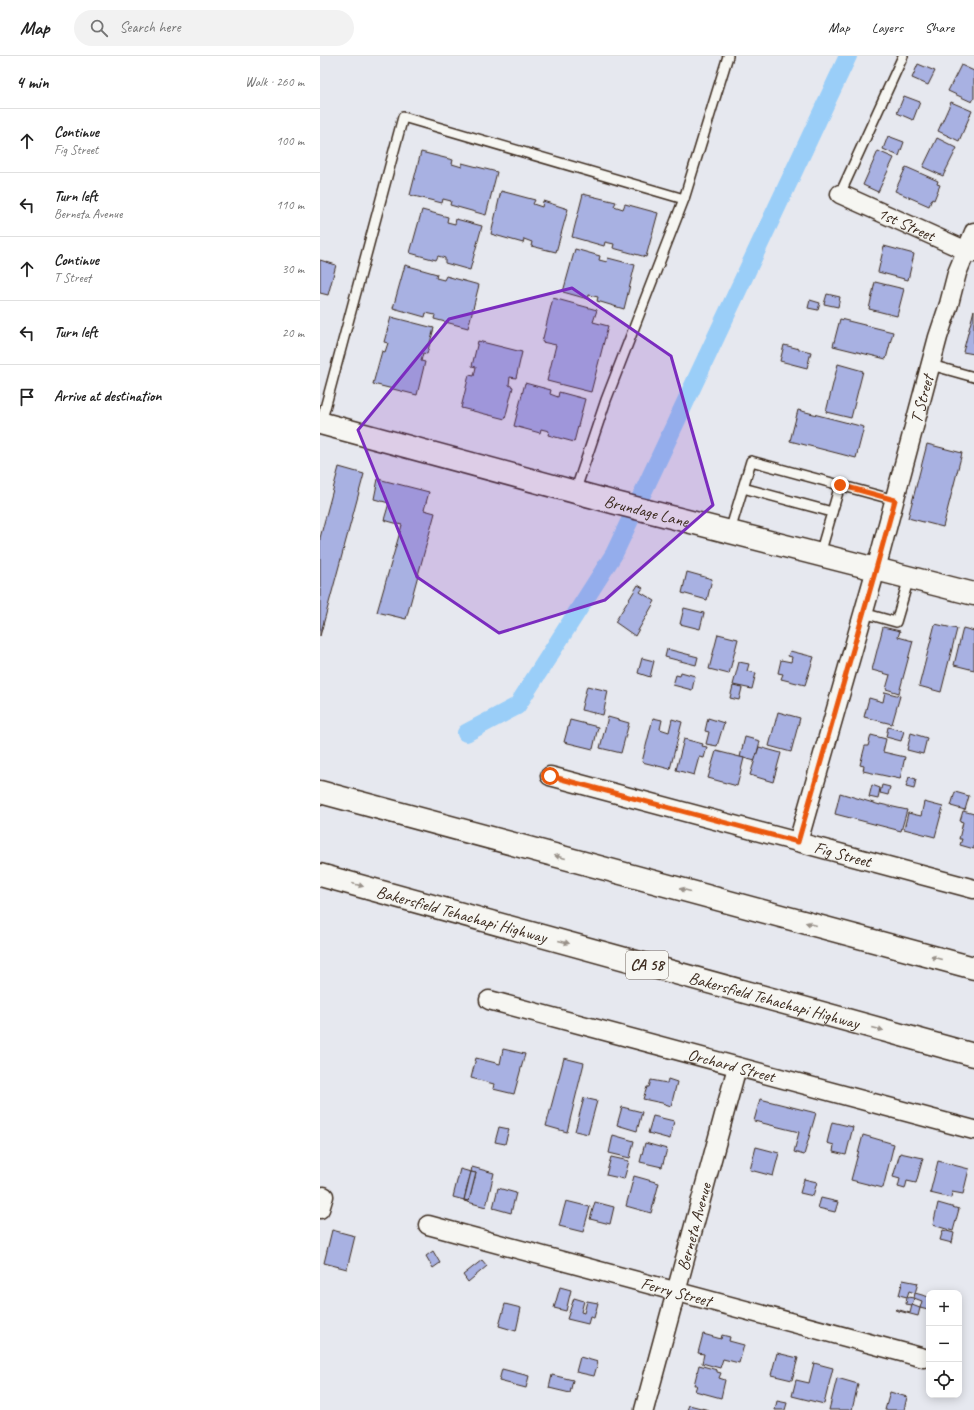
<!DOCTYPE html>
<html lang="en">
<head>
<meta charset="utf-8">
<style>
  body { margin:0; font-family:Caveat,sans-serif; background:#f2f2f2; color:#222 }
  .controls { position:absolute; right:12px; bottom:12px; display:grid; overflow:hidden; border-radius:8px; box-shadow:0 2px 10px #0003 }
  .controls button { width:36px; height:36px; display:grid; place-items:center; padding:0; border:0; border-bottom:1px solid #e0e0e0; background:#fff; color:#222; font:20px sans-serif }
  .stop { position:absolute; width:12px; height:12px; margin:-9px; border:3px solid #ea580c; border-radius:50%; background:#fff }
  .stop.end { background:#ea580c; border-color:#fff; box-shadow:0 1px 4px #0008 }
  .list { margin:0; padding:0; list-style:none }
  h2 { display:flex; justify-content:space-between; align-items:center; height:52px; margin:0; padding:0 16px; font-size:17px }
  h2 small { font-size:13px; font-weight:400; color:#767676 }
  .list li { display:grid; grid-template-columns:26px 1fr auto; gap:12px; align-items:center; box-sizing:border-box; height:64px; padding:0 16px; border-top:1px solid #e0e0e0 }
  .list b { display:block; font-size:15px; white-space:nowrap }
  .list p { margin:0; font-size:13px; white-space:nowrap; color:#767676 }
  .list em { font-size:13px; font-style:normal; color:#767676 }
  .icon { flex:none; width:22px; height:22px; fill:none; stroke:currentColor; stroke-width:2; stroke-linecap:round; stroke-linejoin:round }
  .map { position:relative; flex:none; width:654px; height:1354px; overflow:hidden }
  header { display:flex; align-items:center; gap:24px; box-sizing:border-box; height:56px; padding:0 20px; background:#fff; border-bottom:1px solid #e0e0e0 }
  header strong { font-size:19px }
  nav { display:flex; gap:22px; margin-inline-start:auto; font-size:14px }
  .search { width:280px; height:36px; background:#f2f2f2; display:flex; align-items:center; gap:10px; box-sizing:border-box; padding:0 14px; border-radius:22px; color:#767676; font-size:15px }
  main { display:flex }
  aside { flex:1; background:#fff }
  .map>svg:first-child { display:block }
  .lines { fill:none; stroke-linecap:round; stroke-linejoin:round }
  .canal { stroke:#9acef8; stroke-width:18 }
  .building { fill:#a8b1e2; stroke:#3b2a1e }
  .service-casing { stroke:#3b2a1e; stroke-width:12 }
  .minor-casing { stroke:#3b2a1e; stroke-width:21 }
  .secondary-casing { stroke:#3b2a1e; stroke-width:25 }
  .motorway-casing { stroke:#3b2a1e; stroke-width:25 }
  .service { stroke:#f6f6f2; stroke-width:9 }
  .minor { stroke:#f6f6f2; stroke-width:18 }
  .secondary { stroke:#f6f6f2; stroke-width:22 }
  .motorway { stroke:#f6f6f2; stroke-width:22 }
  .oneway { fill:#989088 }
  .route { stroke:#ea580c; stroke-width:5 }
  .marked { fill:#7b2cbf; fill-opacity:0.2; stroke:#7b2cbf; stroke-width:3; stroke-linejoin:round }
  .labels { text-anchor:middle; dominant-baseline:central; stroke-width:3; stroke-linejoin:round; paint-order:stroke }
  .shield { fill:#f6f6f2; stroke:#73675e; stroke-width:1 }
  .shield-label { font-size:16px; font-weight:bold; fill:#3b2a1e }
  .street-label { font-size:17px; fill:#3b2a1e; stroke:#f6f6f2 }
</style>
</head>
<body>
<header>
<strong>Map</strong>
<div class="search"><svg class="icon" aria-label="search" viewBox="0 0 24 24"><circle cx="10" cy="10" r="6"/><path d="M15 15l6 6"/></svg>Search here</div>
<nav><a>Map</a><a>Layers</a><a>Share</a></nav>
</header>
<main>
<aside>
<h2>4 min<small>Walk · 260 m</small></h2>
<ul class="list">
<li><svg class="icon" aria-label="ahead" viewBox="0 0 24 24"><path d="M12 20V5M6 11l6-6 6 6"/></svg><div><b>Continue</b><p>Fig Street</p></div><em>100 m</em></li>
<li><svg class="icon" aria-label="left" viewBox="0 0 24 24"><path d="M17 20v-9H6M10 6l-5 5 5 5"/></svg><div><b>Turn left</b><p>Berneta Avenue</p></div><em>110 m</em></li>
<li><svg class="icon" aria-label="ahead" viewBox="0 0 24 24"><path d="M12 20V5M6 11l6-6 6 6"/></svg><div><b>Continue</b><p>T Street</p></div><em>30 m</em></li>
<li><svg class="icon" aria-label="left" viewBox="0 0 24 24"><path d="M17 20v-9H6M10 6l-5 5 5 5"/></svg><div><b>Turn left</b></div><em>20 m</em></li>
<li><svg class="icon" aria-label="arrive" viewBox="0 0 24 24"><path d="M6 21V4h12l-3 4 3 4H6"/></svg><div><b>Arrive at destination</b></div></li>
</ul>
</aside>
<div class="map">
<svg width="654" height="1354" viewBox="0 0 654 1354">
  <rect width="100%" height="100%" fill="#e6e8ef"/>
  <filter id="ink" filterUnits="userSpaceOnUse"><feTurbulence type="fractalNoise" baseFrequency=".025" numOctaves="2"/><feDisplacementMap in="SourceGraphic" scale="8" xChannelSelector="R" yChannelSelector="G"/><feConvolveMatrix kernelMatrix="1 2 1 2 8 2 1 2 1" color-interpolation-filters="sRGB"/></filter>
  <g filter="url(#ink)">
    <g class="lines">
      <path class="canal" d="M 146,677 L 197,650 L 294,498 L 528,0"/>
    </g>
    <g class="building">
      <path d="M 598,8 L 615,15 L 608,29 L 592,22 Z"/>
      <path d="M 641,9 L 654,15 L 654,42 L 652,46 L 628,35 Z"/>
      <path d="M 584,40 L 600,46 L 593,64 L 577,57 Z"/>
      <path d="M 631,46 L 652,55 L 639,85 L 618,75 Z"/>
      <path d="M 568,80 L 584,86 L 579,100 L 563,93 Z"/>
      <path d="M 617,82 L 637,92 L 623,120 L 603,111 Z"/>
      <path d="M 558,95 L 574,102 L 558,136 L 543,129 Z"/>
      <path d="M 101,96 L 133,104 L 132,108 L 142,111 L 142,107 L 177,116 L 166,159 L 130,149 L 131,145 L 123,143 L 122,147 L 90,139 Z"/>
      <path d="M 586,111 L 618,125 L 617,128 L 620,129 L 614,144 L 612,143 L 609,150 L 575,135 Z"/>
      <path d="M 181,135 L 215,144 L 213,148 L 222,151 L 223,145 L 248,153 L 236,196 L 211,190 L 212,186 L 204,183 L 203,187 L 171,178 Z"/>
      <path d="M 263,138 L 296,146 L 294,150 L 303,153 L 305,148 L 338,157 L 326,201 L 293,192 L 294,188 L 285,186 L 284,190 L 252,181 Z"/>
      <path d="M 102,154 L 128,161 L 127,166 L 135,168 L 136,163 L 162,170 L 150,214 L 125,207 L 125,202 L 118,200 L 116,204 L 90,197 Z"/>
      <path d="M 564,190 L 594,198 L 588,224 L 558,216 Z"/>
      <path d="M 255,193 L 280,200 L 279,204 L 287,206 L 288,202 L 315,209 L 304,253 L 277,245 L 278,241 L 269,239 L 268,243 L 243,236 Z"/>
      <path d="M 0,204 L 16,209 L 8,239 L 0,237 Z"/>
      <path d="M 85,209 L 117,218 L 116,222 L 124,224 L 126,220 L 159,229 L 148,272 L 114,263 L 115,259 L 106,257 L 105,261 L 73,252 Z"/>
      <path d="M 555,226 L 584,233 L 577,260 L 549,253 Z"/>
      <path d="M 507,238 L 520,241 L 518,251 L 504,248 Z"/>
      <path d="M 233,242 L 277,254 L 273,266 L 288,270 L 271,336 L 227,325 L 236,289 L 222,286 Z"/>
      <path d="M 490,244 L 500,247 L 498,254 L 488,252 Z"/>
      <path d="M 654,254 L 654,298 L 643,296 Z"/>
      <path d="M 71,261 L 114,272 L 107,298 L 103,297 L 101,305 L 105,306 L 97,339 L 53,328 L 62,295 L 65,296 L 68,287 L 64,286 Z"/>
      <path d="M 520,263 L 573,276 L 566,303 L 513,290 Z"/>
      <path d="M 158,285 L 202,296 L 196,322 L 190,321 L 189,329 L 193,331 L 185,363 L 141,352 L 149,319 L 154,320 L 156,311 L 152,310 Z"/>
      <path d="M 464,289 L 491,296 L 487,312 L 460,305 Z"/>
      <path d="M 518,308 L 543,315 L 531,362 L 506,356 Z"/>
      <path d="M 205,327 L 231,334 L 230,338 L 238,341 L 239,336 L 265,343 L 254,386 L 228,379 L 229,375 L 221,373 L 220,377 L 194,370 Z"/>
      <path d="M 478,354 L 544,371 L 536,402 L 470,385 Z"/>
      <path d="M 607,388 L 642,397 L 623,471 L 588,462 Z"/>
      <path d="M 19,411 L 44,418 L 0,580 L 0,482 Z"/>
      <path d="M 58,423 L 109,436 L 104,454 L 115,457 L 86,563 L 57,556 L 82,469 L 64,464 L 69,447 L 54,443 Z"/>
      <path d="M 367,516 L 392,523 L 387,544 L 362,537 Z"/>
      <path d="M 318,529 L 323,532 L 320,536 L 335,545 L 315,580 L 295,566 Z"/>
      <path d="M 364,552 L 384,557 L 380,573 L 360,568 Z"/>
      <path d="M 615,568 L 637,573 L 621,636 L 599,630 Z"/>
      <path d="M 563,571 L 580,575 L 578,581 L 593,585 L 579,637 L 566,633 L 570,619 L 552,614 Z"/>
      <path d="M 643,572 L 654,575 L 654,614 L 634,609 Z"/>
      <path d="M 398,578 L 418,583 L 409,618 L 389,613 Z"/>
      <path d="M 347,593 L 378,601 L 376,609 L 345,601 Z"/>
      <path d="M 470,595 L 494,601 L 485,629 L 461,623 L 463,618 L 458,617 L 461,604 L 471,606 L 472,601 L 468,600 Z"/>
      <path d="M 322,602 L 334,605 L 330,621 L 318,617 Z"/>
      <path d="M 419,606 L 429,608 L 427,615 L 436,617 L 432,633 L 413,629 Z"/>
      <path d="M 361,616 L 375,620 L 372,634 L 353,629 L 356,619 L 360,620 Z"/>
      <path d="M 267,630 L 288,635 L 283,659 L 261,654 Z"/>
      <path d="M 413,630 L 422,632 L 419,644 L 410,642 Z"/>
      <path d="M 565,636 L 580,640 L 572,668 L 544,661 L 549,642 L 563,646 Z"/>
      <path d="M 458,656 L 480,662 L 471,696 L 449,690 Z"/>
      <path d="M 288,661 L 309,667 L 301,697 L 280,692 Z"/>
      <path d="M 333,662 L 342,664 L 340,673 L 349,676 L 352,663 L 362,666 L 350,713 L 322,706 Z"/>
      <path d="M 388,662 L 404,667 L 397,690 L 386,688 L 389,676 L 385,675 Z"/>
      <path d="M 250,664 L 278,671 L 273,693 L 244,686 Z"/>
      <path d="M 568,671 L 584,675 L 581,685 L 566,681 Z"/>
      <path d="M 591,677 L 607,682 L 603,698 L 587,694 Z"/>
      <path d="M 551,679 L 566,683 L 563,696 L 585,701 L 580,723 L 543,715 L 544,710 L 540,709 L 545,690 L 548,690 Z"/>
      <path d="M 425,681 L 440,685 L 435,705 L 420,701 Z"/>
      <path d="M 364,683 L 383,688 L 382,690 L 387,691 L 384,702 L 379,701 L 374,719 L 356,714 Z"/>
      <path d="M 439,691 L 461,697 L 453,726 L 430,719 Z"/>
      <path d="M 396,695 L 424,702 L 417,730 L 388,722 Z"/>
      <path d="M 589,721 L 596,723 L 594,733 L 586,731 Z"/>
      <path d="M 552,729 L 560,732 L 558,743 L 549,741 Z"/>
      <path d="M 562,729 L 570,731 L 568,739 L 560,737 Z"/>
      <path d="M 635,736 L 649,740 L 645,754 L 631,750 Z"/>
      <path d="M 520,737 L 560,749 L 560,748 L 587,754 L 581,775 L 515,758 Z"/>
      <path d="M 604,746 L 623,751 L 615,781 L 584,773 L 588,757 L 601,760 Z"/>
      <path d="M 643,755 L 654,758 L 654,793 L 640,789 L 642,783 L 639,783 L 643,766 L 640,765 Z"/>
      <path d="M 183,993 L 205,998 L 194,1038 L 173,1033 L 174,1028 L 151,1022 L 156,1002 L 180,1008 Z"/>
      <path d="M 244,1002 L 264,1007 L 247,1076 L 226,1070 Z"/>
      <path d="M 348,1023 L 357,1026 L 351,1050 L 342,1047 L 323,1043 L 327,1031 L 329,1031 L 331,1024 L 347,1027 Z"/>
      <path d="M 264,1042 L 277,1045 L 268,1078 L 255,1075 Z"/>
      <path d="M 440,1043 L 496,1057 L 484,1099 L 474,1096 L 479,1076 L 434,1065 Z"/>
      <path d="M 302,1051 L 322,1056 L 317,1075 L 297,1069 Z"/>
      <path d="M 333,1060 L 354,1065 L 350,1083 L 328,1077 Z"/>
      <path d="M 512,1066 L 533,1071 L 526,1099 L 513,1096 L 514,1089 L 507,1087 Z"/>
      <path d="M 179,1071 L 189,1073 L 185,1088 L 175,1086 Z"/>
      <path d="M 293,1079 L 314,1085 L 310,1102 L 289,1097 Z"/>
      <path d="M 543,1079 L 574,1088 L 563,1132 L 531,1124 Z"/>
      <path d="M 325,1087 L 347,1093 L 342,1111 L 320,1106 Z"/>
      <path d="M 436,1091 L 459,1097 L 453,1120 L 430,1114 Z"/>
      <path d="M 580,1097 L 603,1102 L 596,1127 L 587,1125 L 585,1133 L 578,1131 L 580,1123 L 573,1121 Z"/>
      <path d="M 291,1101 L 309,1105 L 304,1123 L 286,1119 Z"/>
      <path d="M 618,1105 L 649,1113 L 643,1138 L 632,1136 L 631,1142 L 610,1137 Z"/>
      <path d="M 152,1111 L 174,1117 L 166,1151 L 144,1145 L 144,1144 L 149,1145 L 156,1117 L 151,1116 Z"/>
      <path d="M 140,1113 L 151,1116 L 144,1144 L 133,1141 Z"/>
      <path d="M 151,1116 L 156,1117 L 149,1145 L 144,1144 Z"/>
      <path d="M 314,1120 L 339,1127 L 331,1157 L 306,1150 Z"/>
      <path d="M 484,1123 L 497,1126 L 493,1140 L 480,1137 Z"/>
      <path d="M 178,1132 L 196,1137 L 191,1157 L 173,1152 Z"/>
      <path d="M 501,1142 L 518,1146 L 515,1156 L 498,1152 Z"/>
      <path d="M 246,1145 L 270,1151 L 263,1176 L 239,1170 Z"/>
      <path d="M 275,1146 L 294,1151 L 290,1168 L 270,1163 Z"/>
      <path d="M 618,1147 L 639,1153 L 633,1175 L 613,1169 Z"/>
      <path d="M 12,1174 L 35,1180 L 27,1213 L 4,1207 Z"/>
      <path d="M 623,1174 L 634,1177 L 632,1187 L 620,1184 Z"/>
      <path d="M 113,1195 L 120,1207 L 113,1212 L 106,1200 Z"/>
      <path d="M 162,1204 L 167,1210 L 148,1226 L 143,1219 Z"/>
      <path d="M 583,1224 L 598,1227 L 595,1237 L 589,1235 L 587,1241 L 579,1239 Z"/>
      <path d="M 240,1231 L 251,1234 L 246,1255 L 234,1252 Z"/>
      <path d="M 595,1237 L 609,1241 L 608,1254 L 600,1252 L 602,1245 L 594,1242 Z"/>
      <path d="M 587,1241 L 594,1242 L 592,1249 L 586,1248 Z"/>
      <path d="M 254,1242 L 264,1245 L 261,1256 L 264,1257 L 267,1245 L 278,1247 L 274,1262 L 270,1261 L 268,1268 L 247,1263 Z"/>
      <path d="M 185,1248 L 201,1252 L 196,1275 L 179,1270 Z"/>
      <path d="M 592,1249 L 600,1252 L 598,1260 L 575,1254 L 576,1253 L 590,1257 Z"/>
      <path d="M 383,1278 L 401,1283 L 402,1279 L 410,1281 L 409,1285 L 424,1289 L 419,1307 L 403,1303 L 400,1312 L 382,1307 L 384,1298 L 378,1297 Z"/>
      <path d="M 457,1297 L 478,1302 L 472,1324 L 451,1319 Z"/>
      <path d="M 260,1301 L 278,1306 L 274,1320 L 256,1316 Z"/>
      <path d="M 494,1307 L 513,1312 L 504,1348 L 472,1340 L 476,1324 L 489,1327 Z"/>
      <path d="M 379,1309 L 397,1314 L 397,1316 L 401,1317 L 399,1322 L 405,1324 L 401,1342 L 375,1335 L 377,1329 L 374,1329 Z"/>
      <path d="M 182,1313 L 209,1320 L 206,1332 L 179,1325 Z"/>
      <path d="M 232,1319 L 253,1324 L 250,1337 L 229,1332 Z"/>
      <path d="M 517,1322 L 538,1328 L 532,1354 L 509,1354 Z"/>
      <path d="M 570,1336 L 587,1341 L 584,1354 L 565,1354 Z"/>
      <path d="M 457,1345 L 467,1347 L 465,1354 L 455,1354 Z"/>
      <path d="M 369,1349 L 389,1354 L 367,1354 Z"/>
    </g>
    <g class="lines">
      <defs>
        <g id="service">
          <path d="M 520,138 L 583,0"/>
          <path d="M 611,309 L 654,321"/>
          <path d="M 1,367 L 83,61 L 364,143"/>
          <path d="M 423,432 L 512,456"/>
          <path d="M 255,436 L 286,344 L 364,143 L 408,0"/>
          <path d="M 410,475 L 431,405 L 575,444"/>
          <path d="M 500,498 L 520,429"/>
          <path d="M 543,557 L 576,566 L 589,522"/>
        </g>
        <g id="minor">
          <path id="s1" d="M 520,138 L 647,195 L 654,197"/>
          <path id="s2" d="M 230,720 L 654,833"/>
          <path id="s3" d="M 478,786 L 556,513 L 618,281 L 629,248 L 637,217 L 654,176"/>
          <path id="s4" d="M 169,944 L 654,1074"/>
          <path d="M 0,1153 L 4,1140"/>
          <path id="s5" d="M 108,1169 L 604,1302"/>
          <path id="s6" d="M 324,1354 L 417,1011"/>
        </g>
        <g id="secondary">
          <path id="s7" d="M 0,367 L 296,447 L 654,538"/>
        </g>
        <g id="motorway">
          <path d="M 0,736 L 654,912"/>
          <path id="s8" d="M 0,819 L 654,999"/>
        </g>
      </defs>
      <use href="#service" class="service-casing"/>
      <use href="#minor" class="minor-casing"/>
      <use href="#secondary" class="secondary-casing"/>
      <use href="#motorway" class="motorway-casing"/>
      <use href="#service" class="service"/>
      <use href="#minor" class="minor"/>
      <use href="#secondary" class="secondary"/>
      <use href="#motorway" class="motorway"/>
    </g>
    <defs><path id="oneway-solid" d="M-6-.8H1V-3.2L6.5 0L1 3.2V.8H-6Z"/></defs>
    <g class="oneway">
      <use href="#oneway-solid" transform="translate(240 801) rotate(-165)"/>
      <use href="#oneway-solid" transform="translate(38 829) rotate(15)"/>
      <use href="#oneway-solid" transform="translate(365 834) rotate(-165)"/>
      <use href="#oneway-solid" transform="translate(491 868) rotate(-165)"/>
      <use href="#oneway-solid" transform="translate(244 886) rotate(15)"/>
      <use href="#oneway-solid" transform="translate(616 902) rotate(-165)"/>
      <use href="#oneway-solid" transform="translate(558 973) rotate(15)"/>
    </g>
  </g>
  <g class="lines" filter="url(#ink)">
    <path class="route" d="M 230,720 L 478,786 L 556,513 L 575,444 L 520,429"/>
  </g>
  <path class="marked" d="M 252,232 L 351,300 L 393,449 L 285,544 L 179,577 L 97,521 L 38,374 L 129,263 Z"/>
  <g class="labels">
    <rect class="shield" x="306" y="895" width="42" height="28" rx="3"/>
    <g class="shield-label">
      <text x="327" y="909">CA 58</text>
    </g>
    <g class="street-label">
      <text stroke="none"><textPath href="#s1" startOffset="73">1st Street</textPath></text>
      <text stroke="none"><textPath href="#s3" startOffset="460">T Street</textPath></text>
      <text stroke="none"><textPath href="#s7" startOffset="338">Brundage Lane</textPath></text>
      <text stroke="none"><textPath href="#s2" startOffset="303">Fig Street</textPath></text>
      <text stroke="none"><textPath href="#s8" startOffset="147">Bakersfield Tehachapi Highway</textPath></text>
      <text stroke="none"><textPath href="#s8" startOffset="471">Bakersfield Tehachapi Highway</textPath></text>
      <text stroke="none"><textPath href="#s4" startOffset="251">Orchard Street</textPath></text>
      <text stroke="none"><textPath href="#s6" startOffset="190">Berneta Avenue</textPath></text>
      <text stroke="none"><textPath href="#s5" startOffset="257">Ferry Street</textPath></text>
    </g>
  </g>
</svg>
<div class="controls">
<button>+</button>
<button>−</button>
<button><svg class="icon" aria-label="locate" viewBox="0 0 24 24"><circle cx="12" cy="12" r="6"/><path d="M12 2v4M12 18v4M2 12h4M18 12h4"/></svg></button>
</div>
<div class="stop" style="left:230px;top:720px"></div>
<div class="stop end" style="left:520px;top:429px"></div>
</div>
</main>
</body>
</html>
